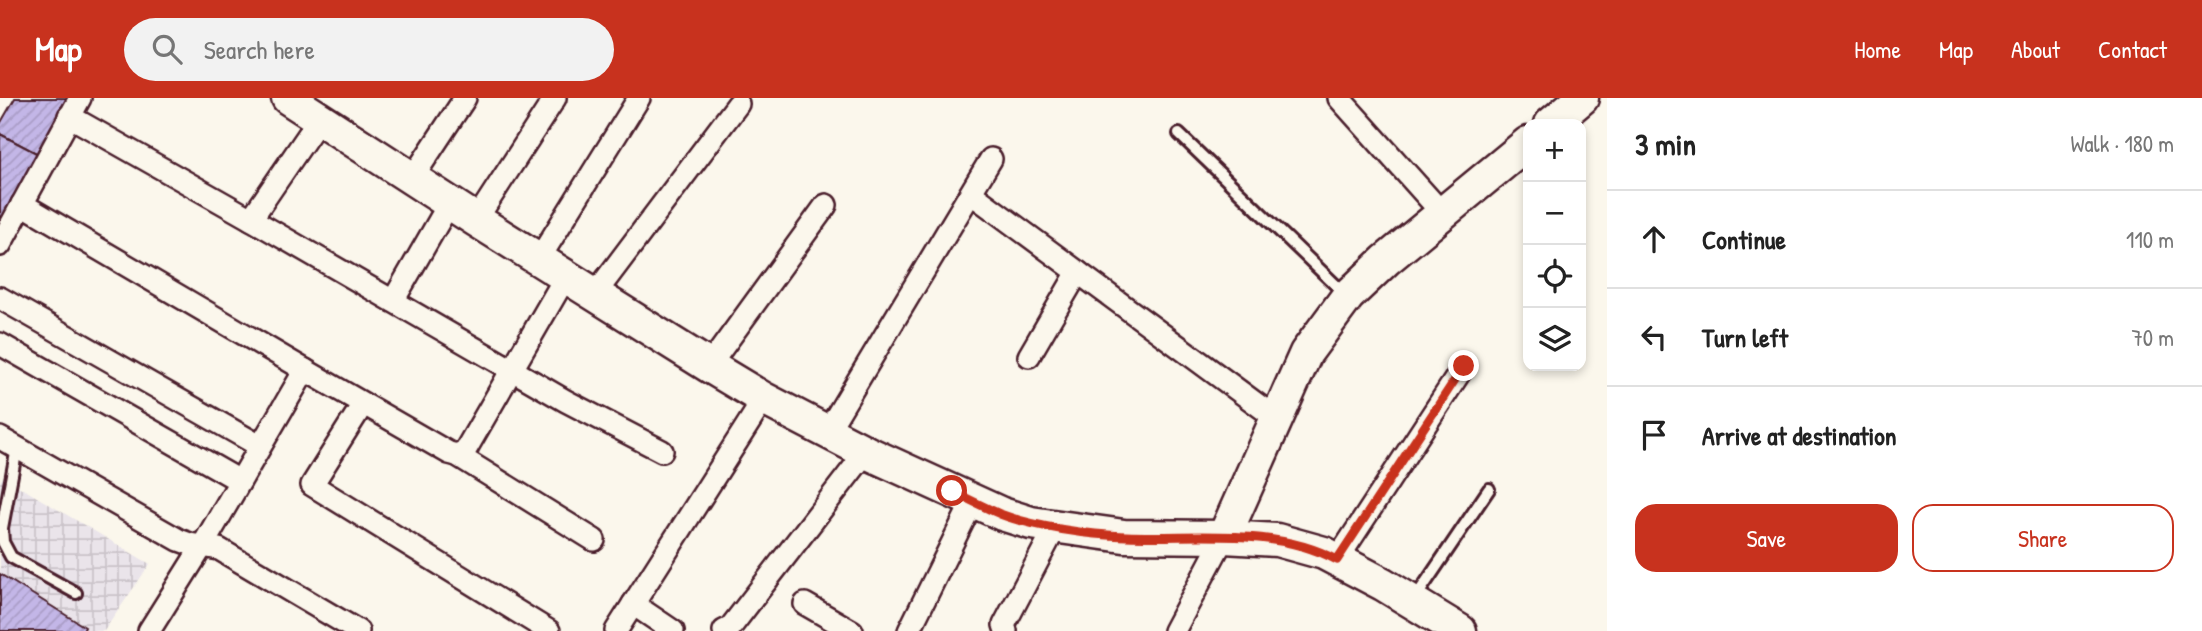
<!DOCTYPE html>
<html lang="en">
<head>
<meta charset="utf-8">
<style>
  body { margin:0; font-family:"Patrick Hand",sans-serif; background:#f2f2f2; color:#222 }
  .controls { position:absolute; right:21px; top:21px; display:grid; overflow:hidden; border-radius:14px; box-shadow:0 4px 10px #0003 }
  .controls button { width:63px; height:63px; display:grid; place-items:center; padding:0; border:0; border-bottom:2px solid #e0e0e0; background:#fff; color:#222; font:35px sans-serif }
  .stop { position:absolute; width:21px; height:21px; margin:-16px; border:5px solid #c8321e; border-radius:50%; background:#fff }
  .stop.end { background:#c8321e; border-color:#fff; box-shadow:0 2px 7px #0008 }
  .list { margin:0; padding:0; list-style:none }
  h2 { display:flex; justify-content:space-between; align-items:center; height:91px; margin:0; padding:0 28px; font-size:30px }
  h2 small { font-size:23px; font-weight:400; color:#767676 }
  .list li { display:grid; grid-template-columns:46px 1fr auto; gap:21px; align-items:center; box-sizing:border-box; height:98px; padding:0 28px; border-top:2px solid #e0e0e0 }
  .list b { display:block; font-size:26px; white-space:nowrap }
  .list em { font-size:23px; font-style:normal; color:#767676 }
  .actions { display:flex; gap:14px; padding:21px 28px }
  .actions a { flex:1; padding:16px 0; border:2px solid #c8321e; border-radius:21px; text-align:center; font-size:24px; color:#c8321e }
  .actions .main { background:#c8321e; color:#fff }
  .icon { flex:none; width:38px; height:38px; fill:none; stroke:currentColor; stroke-width:2; stroke-linecap:round; stroke-linejoin:round }
  .map { position:relative; flex:none; width:1607px; height:533px; overflow:hidden }
  header { display:flex; align-items:center; gap:42px; box-sizing:border-box; height:98px; padding:0 35px; background:#c8321e; color:#fff }
  header strong { font-size:33px }
  nav { display:flex; gap:38px; margin-inline-start:auto; font-size:24px }
  .search { width:490px; height:63px; background:#f2f2f2; display:flex; align-items:center; gap:18px; box-sizing:border-box; padding:0 24px; border-radius:38px; color:#767676; font-size:26px }
  main { display:flex }
  aside { flex:1; background:#fff }
  .map>svg:first-child { display:block }
  .industrial { fill:url(#industrial-grid) }
  .building { fill:url(#building-hatch); stroke:#4a1f2b; stroke-width:2 }
  .lines { fill:none; stroke-linecap:round; stroke-linejoin:round }
  .lane-casing { stroke:#4a1f2b; stroke-width:16 }
  .street-casing { stroke:#4a1f2b; stroke-width:26 }
  .secondary-casing { stroke:#4a1f2b; stroke-width:37 }
  .lane { stroke:#fbf7ec; stroke-width:10 }
  .street { stroke:#fbf7ec; stroke-width:21 }
  .secondary { stroke:#fbf7ec; stroke-width:32 }
  .route { stroke:#c8321e; stroke-width:9 }
</style>
</head>
<body>
<header>
<strong>Map</strong>
<div class="search"><svg class="icon" aria-label="search" viewBox="0 0 24 24"><circle cx="10" cy="10" r="6"/><path d="M15 15l6 6"/></svg>Search here</div>
<nav><a>Home</a><a>Map</a><a>About</a><a>Contact</a></nav>
</header>
<main>
<div class="map">
<svg width="1607" height="533" viewBox="0 0 1607 533">
  <defs>
    <pattern id="industrial-grid" width="8" height="8" patternUnits="userSpaceOnUse" patternTransform="scale(1.75)"><rect width="8" height="8" fill="#eae4ea"/><path d="M0 4h8M4 0v8" fill="none" stroke="#cac3c9"/></pattern>
    <pattern id="building-hatch" width="6" height="6" patternUnits="userSpaceOnUse" patternTransform="scale(1.75)"><rect width="6" height="6" fill="#c3b6e7"/><path d="M-1 1l2-2M0 6l6-6M5 7l2-2" fill="none" stroke="#a99cc6"/></pattern>
  </defs>
  <rect width="100%" height="100%" fill="#fbf7ec"/>
  <filter id="ink" filterUnits="userSpaceOnUse"><feTurbulence type="fractalNoise" baseFrequency=".0143" numOctaves="2"/><feDisplacementMap in="SourceGraphic" scale="14" xChannelSelector="R" yChannelSelector="G"/><feConvolveMatrix kernelMatrix="1 2 1 2 8 2 1 2 1" color-interpolation-filters="sRGB"/></filter>
  <g filter="url(#ink)">
    <path class="industrial" d="M 3,379 L 150,466 L 104,533 L 0,533 L 0,384 Z"/>
    <g class="building">
      <path d="M 15,0 L 72,0 L 40,57 L 0,36 L 0,26 Z"/>
      <path d="M 0,36 L 40,57 L 0,124 Z"/>
      <path d="M 0,476 L 85,529 L 83,533 L 0,533 Z"/>
    </g>
    <g class="lines">
      <defs>
        <g id="lane">
          <path d="M 1179,36 L 1346,197"/>
          <path d="M 17,350 L 2,430 L 3,444 L 11,459 L 76,495"/>
          <path d="M 1414,502 L 1489,391"/>
        </g>
        <g id="street">
          <path d="M 1339,0 L 1442,115"/>
          <path d="M 69,18 L 251,121 L 566,303 L 662,353"/>
          <path d="M 413,79 L 465,0"/>
          <path d="M 972,96 L 1277,321"/>
          <path d="M 22,106 L 305,272"/>
          <path d="M 251,121 L 320,20"/>
          <path d="M 476,122 L 555,0"/>
          <path d="M 0,147 L 80,0"/>
          <path d="M 539,161 L 639,0"/>
          <path d="M 595,196 L 738,6"/>
          <path d="M 0,200 L 260,348"/>
          <path d="M 393,203 L 450,104"/>
          <path d="M 0,246 L 240,383"/>
          <path d="M 1029,258 L 1078,174"/>
          <path d="M 709,268 L 826,107"/>
          <path d="M 363,306 L 312,387 L 549,533"/>
          <path d="M 827,334 L 991,61"/>
          <path d="M 0,340 L 179,442 L 190,446 L 219,451 L 358,533"/>
          <path d="M 457,357 L 594,442"/>
          <path d="M 1337,462 L 1464,268"/>
          <path d="M 633,506 L 673,533"/>
          <path d="M 805,506 L 852,533"/>
          <path d="M 149,533 L 203,447 L 305,272 L 449,355 L 457,357 L 465,353 L 566,178"/>
          <path d="M 616,533 L 764,301"/>
          <path d="M 724,533 L 730,530 L 866,354"/>
          <path d="M 909,533 L 973,403"/>
          <path d="M 1006,533 L 1004,527 L 1055,430"/>
          <path d="M 1174,533 L 1224,439"/>
        </g>
        <g id="secondary">
          <path d="M 288,0 L 476,122 L 709,268 L 764,301 L 866,354 L 1002,416 L 1031,425 L 1124,438 L 1224,439 L 1277,442 L 1324,455 L 1383,486 L 1460,533"/>
          <path d="M 1551,26 L 1582,0"/>
          <path d="M 1224,439 L 1306,255 L 1348,198 L 1386,162 L 1528,45"/>
        </g>
      </defs>
      <use href="#lane" class="lane-casing"/>
      <use href="#street" class="street-casing"/>
      <use href="#secondary" class="secondary-casing"/>
      <use href="#lane" class="lane"/>
      <use href="#street" class="street"/>
      <use href="#secondary" class="secondary"/>
    </g>
  </g>
  <g class="lines" filter="url(#ink)">
    <path class="route" d="M 952,393 C 968,401 984,409 1000,416 C 1034,429 1090,437 1126,438 C 1195,441 1274,428 1337,462 L 1464,268"/>
  </g>
</svg>
<div class="controls">
<button>+</button>
<button>−</button>
<button><svg class="icon" aria-label="locate" viewBox="0 0 24 24"><circle cx="12" cy="12" r="6"/><path d="M12 2v4M12 18v4M2 12h4M18 12h4"/></svg></button>
<button><svg class="icon" aria-label="layers" viewBox="0 0 24 24"><path d="M12 4l9 5-9 5-9-5zM3 14l9 5 9-5"/></svg></button>
</div>
<div class="stop" style="left:952px;top:393px"></div>
<div class="stop end" style="left:1464px;top:268px"></div>
</div>
<aside>
<h2>3 min<small>Walk · 180 m</small></h2>
<ul class="list">
<li><svg class="icon" aria-label="ahead" viewBox="0 0 24 24"><path d="M12 20V5M6 11l6-6 6 6"/></svg><div><b>Continue</b></div><em>110 m</em></li>
<li><svg class="icon" aria-label="left" viewBox="0 0 24 24"><path d="M17 20v-9H6M10 6l-5 5 5 5"/></svg><div><b>Turn left</b></div><em>70 m</em></li>
<li><svg class="icon" aria-label="arrive" viewBox="0 0 24 24"><path d="M6 21V4h12l-3 4 3 4H6"/></svg><div><b>Arrive at destination</b></div></li>
</ul>
<div class="actions"><a class="main">Save</a><a>Share</a></div>
</aside>
</main>
</body>
</html>
